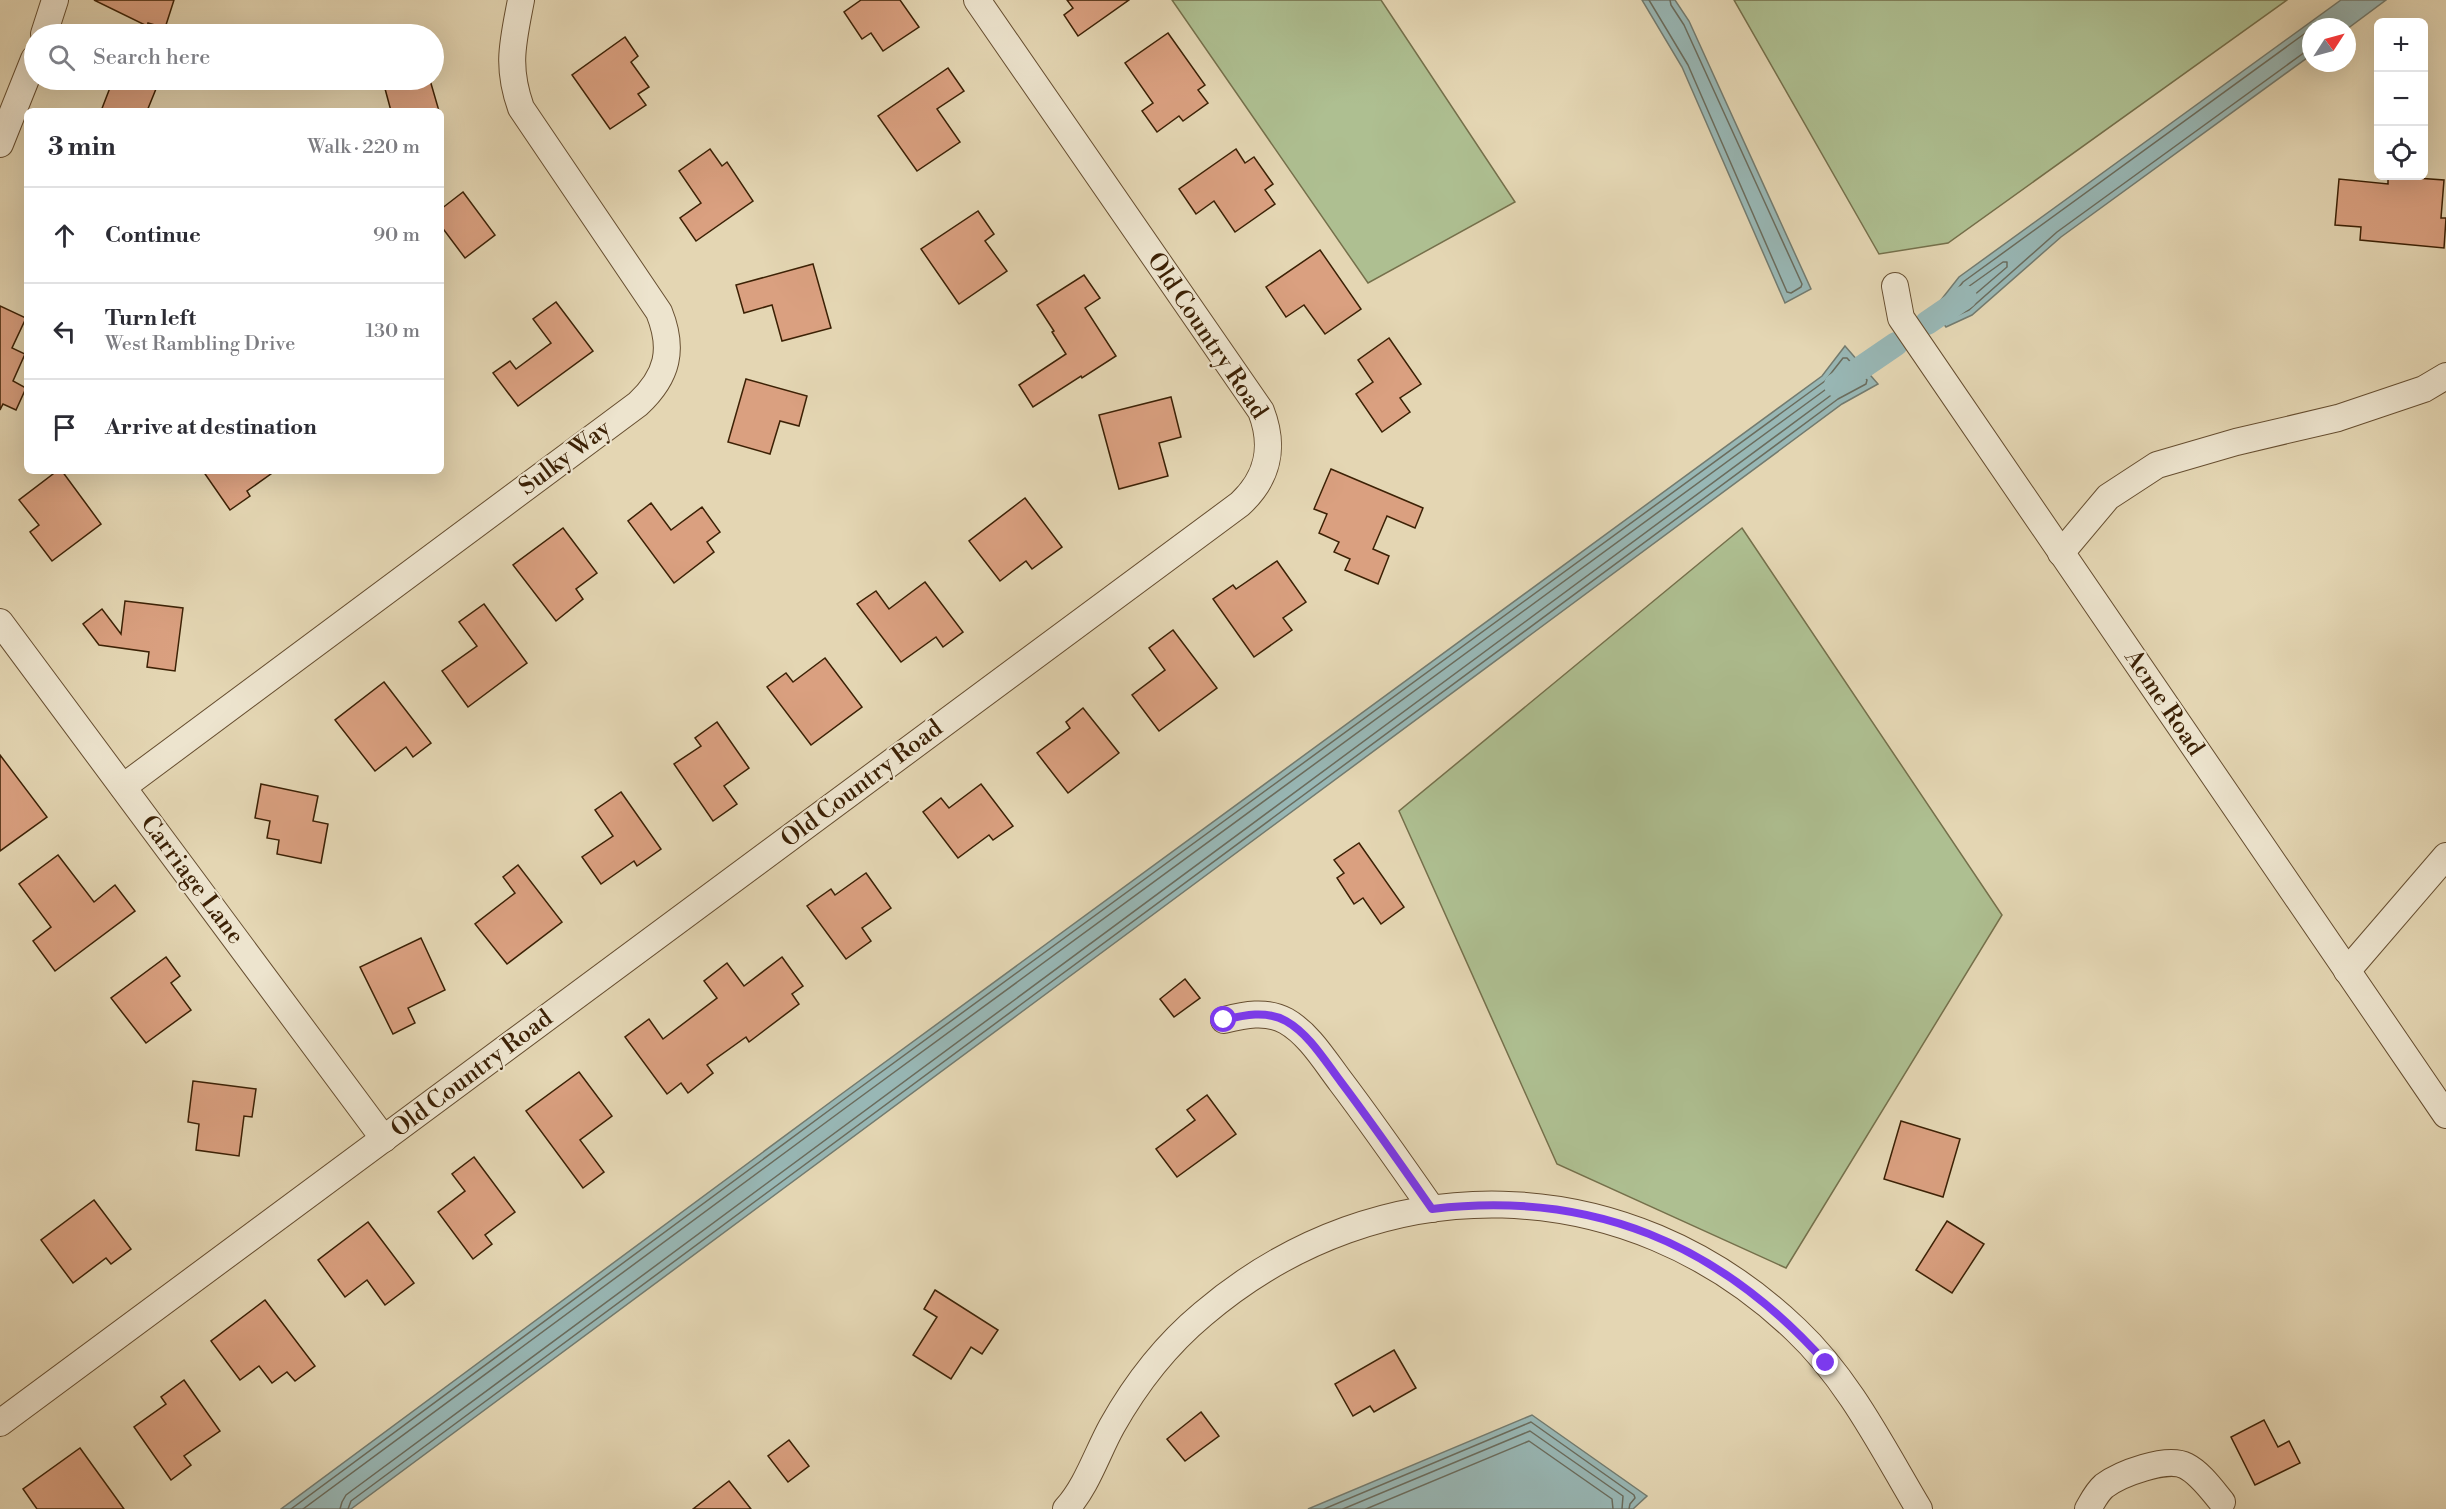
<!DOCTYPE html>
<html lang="en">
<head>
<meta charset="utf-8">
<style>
  body { margin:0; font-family:"Libre Bodoni",serif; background:#f7f7f7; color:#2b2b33 }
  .controls { position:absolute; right:18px; top:18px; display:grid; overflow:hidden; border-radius:9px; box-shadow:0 6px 24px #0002 }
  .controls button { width:54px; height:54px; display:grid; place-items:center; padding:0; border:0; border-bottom:2px solid #e1e1e2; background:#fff; color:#2b2b33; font:30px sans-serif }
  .compass { position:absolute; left:2302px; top:18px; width:54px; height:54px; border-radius:50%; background:#fff; box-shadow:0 6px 24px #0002; rotate:54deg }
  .stop { position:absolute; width:18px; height:18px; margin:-14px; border:4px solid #7c3aed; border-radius:50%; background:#fff }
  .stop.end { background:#7c3aed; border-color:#fff; box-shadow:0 2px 6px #0008 }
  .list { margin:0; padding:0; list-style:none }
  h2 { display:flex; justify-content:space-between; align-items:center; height:78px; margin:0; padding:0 24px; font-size:26px }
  h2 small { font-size:20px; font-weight:400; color:#7c7c81 }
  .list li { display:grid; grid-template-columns:39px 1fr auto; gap:18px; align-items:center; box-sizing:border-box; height:96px; padding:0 24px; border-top:2px solid #e1e1e2 }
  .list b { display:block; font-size:22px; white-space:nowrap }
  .list p { margin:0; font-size:20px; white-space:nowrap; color:#7c7c81 }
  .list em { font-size:20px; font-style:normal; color:#7c7c81 }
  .icon { flex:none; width:33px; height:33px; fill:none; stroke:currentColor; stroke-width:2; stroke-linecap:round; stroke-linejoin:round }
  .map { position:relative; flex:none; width:2446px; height:1509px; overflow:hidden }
  .search { position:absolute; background:#fff; box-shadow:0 6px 24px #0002; left:24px; top:24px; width:420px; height:66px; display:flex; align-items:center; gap:15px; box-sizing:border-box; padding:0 21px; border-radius:33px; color:#7c7c81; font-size:22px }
  .panel { position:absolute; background:#fff; box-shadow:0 6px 24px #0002; left:24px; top:108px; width:420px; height:366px; border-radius:9px }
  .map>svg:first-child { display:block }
  .green { fill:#aebf91; stroke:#75704b; stroke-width:1.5 }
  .water { fill:#98b7b5; stroke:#737b6f; stroke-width:1.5 }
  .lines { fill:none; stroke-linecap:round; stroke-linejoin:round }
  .shore { stroke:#6a6c5d; stroke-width:1.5 }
  .canal { stroke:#98b7b5; stroke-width:24 }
  .building { fill:#daa080; stroke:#3c2105; stroke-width:1.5 }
  .minor-casing { stroke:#664e30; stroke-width:28 }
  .minor { stroke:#ede4ce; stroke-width:26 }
  .route { stroke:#7c3aed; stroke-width:8 }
  .labels { text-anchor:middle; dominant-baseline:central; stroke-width:4.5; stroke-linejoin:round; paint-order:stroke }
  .street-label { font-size:24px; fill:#3c2105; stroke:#ede4ce }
</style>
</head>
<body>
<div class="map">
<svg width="2446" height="1509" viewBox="0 0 2446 1509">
  <rect width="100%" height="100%" fill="#e4d6b3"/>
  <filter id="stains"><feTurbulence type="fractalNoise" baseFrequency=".00333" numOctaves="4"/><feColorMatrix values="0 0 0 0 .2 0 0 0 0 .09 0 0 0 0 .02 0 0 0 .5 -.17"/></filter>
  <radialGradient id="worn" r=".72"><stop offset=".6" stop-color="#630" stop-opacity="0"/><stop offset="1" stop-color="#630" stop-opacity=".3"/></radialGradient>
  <g class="green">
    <path d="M 1172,0 L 1381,0 L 1515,202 L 1368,283 Z"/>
    <path d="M 1734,0 L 2287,0 L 1948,243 L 1879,254 Z"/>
    <path d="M 1742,528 L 2002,915 L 1786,1268 L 1557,1164 L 1399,811 Z"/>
  </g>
  <g class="water">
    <path d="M 1642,0 L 1675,0 L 1689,21 L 1811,289 L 1785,303 L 1682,67 Z"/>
    <path d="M 2341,0 L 2386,0 L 2347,29 L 2311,27 L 2311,55 L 2061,237 L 1972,315 L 1946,327 L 1933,310 L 1959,277 Z"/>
    <path d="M 1845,346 L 1878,384 L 1842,404 L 351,1509 L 281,1509 L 836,1098 L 1822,376 Z"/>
    <path d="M 1532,1415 L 1647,1496 L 1633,1509 L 1308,1509 Z"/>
  </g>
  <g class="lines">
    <g class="shore">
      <path d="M 1649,0 L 1688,65 L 1787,292 L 1791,293 L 1801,287 L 1802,284 L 1684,25 L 1671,5 L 1670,0"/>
      <path d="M 2311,29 L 1963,282 L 1942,309 L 1942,312 L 1949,319 L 1969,310 L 2057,232 L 2305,52 L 2311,50"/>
      <path d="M 2003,262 L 2007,262 L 2007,267 L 1965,303 L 1958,304 L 1958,301 L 1968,287 Z"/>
      <path d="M 291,1509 L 839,1103 L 1825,381 L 1843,358 L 1847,358 L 1867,380 L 1866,384 L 1838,399 L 351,1501 L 348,1509"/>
      <path d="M 303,1509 L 844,1109 L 1829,387 L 1844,370 L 1847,370 L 1855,378 L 1854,382 L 1834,393 L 346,1495 L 342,1502 L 340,1509"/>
      <path d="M 1324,1509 L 1531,1422 L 1634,1495 L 1635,1498 L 1630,1504 L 1629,1509"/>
      <path d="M 1343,1509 L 1530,1431 L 1623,1496 L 1622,1509"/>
      <path d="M 1366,1509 L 1529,1441 L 1612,1499 L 1613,1509"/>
    </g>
    <g class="canal">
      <path d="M 1927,323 L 1965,297"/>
      <path d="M 1836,385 L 1896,344"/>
    </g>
  </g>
  <g class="building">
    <path d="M 94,0 L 174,0 L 165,28 L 148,23 L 147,26 Z"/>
    <path d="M 861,0 L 900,0 L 919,27 L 883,51 L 871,33 L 862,39 L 844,12 Z"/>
    <path d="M 1067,0 L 1129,0 L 1078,36 L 1064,15 L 1073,8 Z"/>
    <path d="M 1168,33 L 1205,85 L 1198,90 L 1208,103 L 1183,121 L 1179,116 L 1157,132 L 1142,111 L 1153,103 L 1125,63 Z"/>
    <path d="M 625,37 L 638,56 L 631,62 L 649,87 L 638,94 L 646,105 L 610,129 L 572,75 Z"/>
    <path d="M 948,68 L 964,91 L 937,109 L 960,142 L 917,171 L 878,116 Z"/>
    <path d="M 113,80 L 147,80 L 158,84 L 147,111 L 101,111 Z"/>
    <path d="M 405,80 L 430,80 L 439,111 L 391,111 L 384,85 Z"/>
    <path d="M 710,149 L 722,166 L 727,162 L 753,201 L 696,241 L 680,218 L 701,203 L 679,171 Z"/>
    <path d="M 1236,149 L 1245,163 L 1254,157 L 1273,184 L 1265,190 L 1275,204 L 1235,232 L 1214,201 L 1196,214 L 1179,189 Z"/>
    <path d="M 2388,176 L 2444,180 L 2441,218 L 2446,218 L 2444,248 L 2360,240 L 2361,227 L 2335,225 L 2339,179 L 2388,184 Z"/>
    <path d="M 463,192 L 495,235 L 465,258 L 441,226 L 441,209 Z"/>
    <path d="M 978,211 L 994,234 L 985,241 L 1007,271 L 959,304 L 921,249 Z"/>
    <path d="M 1320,250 L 1361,309 L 1325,334 L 1304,305 L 1286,317 L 1266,287 Z"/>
    <path d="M 813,264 L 831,328 L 782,341 L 772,305 L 744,313 L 736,285 Z"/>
    <path d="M 1084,275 L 1100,298 L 1085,308 L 1116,356 L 1082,378 L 1081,376 L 1033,407 L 1019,385 L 1066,354 L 1052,332 L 1054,331 L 1037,305 Z"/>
    <path d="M 556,302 L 593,351 L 518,406 L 493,373 L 510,361 L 516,369 L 551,343 L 533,319 Z"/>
    <path d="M 0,306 L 26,318 L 12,348 L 25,354 L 13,381 L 26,388 L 16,410 L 3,404 L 0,410 Z"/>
    <path d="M 1389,338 L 1421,384 L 1400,398 L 1410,412 L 1382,432 L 1356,394 L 1373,382 L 1358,360 Z"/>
    <path d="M 746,379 L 807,396 L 799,426 L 780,421 L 770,454 L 728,442 Z"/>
    <path d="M 1171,397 L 1181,437 L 1159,443 L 1168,476 L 1119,489 L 1099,415 Z"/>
    <path d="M 1331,469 L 1423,508 L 1415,528 L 1387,516 L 1373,549 L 1389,556 L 1378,584 L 1345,570 L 1350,559 L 1334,552 L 1339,542 L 1319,533 L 1327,514 L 1314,509 Z"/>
    <path d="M 57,471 L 62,471 L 101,524 L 52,561 L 30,532 L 39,525 L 19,500 Z"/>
    <path d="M 203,471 L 275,471 L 247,491 L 250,496 L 230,510 Z"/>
    <path d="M 1025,498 L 1062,547 L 1032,569 L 1026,561 L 1000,581 L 969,541 Z"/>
    <path d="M 651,503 L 671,530 L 702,507 L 720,532 L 707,542 L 714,552 L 674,583 L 628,521 Z"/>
    <path d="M 563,528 L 597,573 L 576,589 L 583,599 L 556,621 L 513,565 Z"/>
    <path d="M 1277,561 L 1306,602 L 1283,618 L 1292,630 L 1254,657 L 1213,599 L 1233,585 L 1236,589 Z"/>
    <path d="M 925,582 L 963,632 L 943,647 L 936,637 L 901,662 L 857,604 L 876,591 L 889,609 Z"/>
    <path d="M 125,601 L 183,608 L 175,671 L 147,667 L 149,652 L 99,645 L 83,624 L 102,609 L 121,634 Z"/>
    <path d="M 484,604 L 527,663 L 468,707 L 442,671 L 477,646 L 459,622 Z"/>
    <path d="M 1173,630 L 1217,688 L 1159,731 L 1132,695 L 1165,670 L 1149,648 Z"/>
    <path d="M 825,658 L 862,707 L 811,745 L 767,687 L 786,673 L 793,682 Z"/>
    <path d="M 384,682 L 431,743 L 413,757 L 406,747 L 375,771 L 335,720 Z"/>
    <path d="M 1083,708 L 1119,753 L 1068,793 L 1037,753 L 1070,728 L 1066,722 Z"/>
    <path d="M 717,722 L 749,768 L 724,786 L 737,804 L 713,821 L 674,764 L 701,746 L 695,738 Z"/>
    <path d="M 0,755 L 47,817 L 0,851 Z"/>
    <path d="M 261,784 L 318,796 L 313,821 L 328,824 L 321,863 L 277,854 L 279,840 L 267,838 L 270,821 L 255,818 Z"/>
    <path d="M 981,784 L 1013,826 L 993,840 L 989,835 L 958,858 L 923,812 L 941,798 L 949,808 Z"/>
    <path d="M 621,792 L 661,849 L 637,866 L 634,861 L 601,884 L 582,857 L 613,836 L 595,810 Z"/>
    <path d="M 1359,843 L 1404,907 L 1381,924 L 1363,898 L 1354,904 L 1337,878 L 1344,873 L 1334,860 Z"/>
    <path d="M 58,855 L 94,902 L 115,885 L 135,911 L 55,971 L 33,941 L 51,927 L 19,884 Z"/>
    <path d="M 518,865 L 562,922 L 507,964 L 475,924 L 515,893 L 503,877 Z"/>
    <path d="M 866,873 L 891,908 L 862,928 L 871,941 L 846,959 L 807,906 L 831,889 L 835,895 Z"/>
    <path d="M 421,938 L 445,990 L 408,1008 L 415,1023 L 393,1034 L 360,967 Z"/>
    <path d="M 166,957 L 180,976 L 171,983 L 191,1010 L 146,1043 L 111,998 Z"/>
    <path d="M 782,957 L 803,986 L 792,994 L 799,1004 L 749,1042 L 746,1037 L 707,1065 L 713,1073 L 688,1093 L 681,1083 L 667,1094 L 625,1037 L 649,1019 L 663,1039 L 717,998 L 704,981 L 727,963 L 744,986 Z"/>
    <path d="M 1185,979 L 1200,998 L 1174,1017 L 1160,999 Z"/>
    <path d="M 579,1072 L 612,1116 L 580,1140 L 604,1172 L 583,1188 L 526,1111 Z"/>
    <path d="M 193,1081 L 256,1089 L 252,1117 L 244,1116 L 239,1156 L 196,1150 L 199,1124 L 188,1122 Z"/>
    <path d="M 1207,1095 L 1236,1134 L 1177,1177 L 1156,1149 L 1195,1120 L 1187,1110 Z"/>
    <path d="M 1901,1121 L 1960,1139 L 1943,1197 L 1884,1179 Z"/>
    <path d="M 474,1157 L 515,1212 L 485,1235 L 492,1244 L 473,1259 L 438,1212 L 465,1191 L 452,1174 Z"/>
    <path d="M 94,1200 L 131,1249 L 111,1264 L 106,1258 L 73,1283 L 41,1240 Z"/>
    <path d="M 1947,1221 L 1984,1244 L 1952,1293 L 1916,1270 Z"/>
    <path d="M 368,1222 L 414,1283 L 385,1305 L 367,1280 L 345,1297 L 318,1260 Z"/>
    <path d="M 935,1290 L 998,1330 L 982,1354 L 971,1347 L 951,1379 L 913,1355 L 937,1317 L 924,1309 Z"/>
    <path d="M 265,1300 L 315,1366 L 295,1381 L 287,1372 L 272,1383 L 259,1366 L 240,1380 L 211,1341 Z"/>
    <path d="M 1394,1350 L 1416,1388 L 1374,1412 L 1370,1406 L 1353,1416 L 1335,1384 Z"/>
    <path d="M 184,1380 L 220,1431 L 184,1456 L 191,1465 L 171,1480 L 134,1427 L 166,1404 L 161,1397 Z"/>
    <path d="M 1201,1412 L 1219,1436 L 1185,1461 L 1167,1439 Z"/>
    <path d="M 2264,1420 L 2278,1447 L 2289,1441 L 2300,1463 L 2255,1485 L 2231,1437 Z"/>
    <path d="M 789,1440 L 809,1466 L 788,1482 L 768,1456 Z"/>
    <path d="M 80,1448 L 124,1509 L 37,1509 L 23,1489 Z"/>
    <path d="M 729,1481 L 751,1509 L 693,1509 Z"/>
  </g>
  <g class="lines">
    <defs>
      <g id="minor">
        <path d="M 44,34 L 55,0"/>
        <path d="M 0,144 L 34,59"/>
        <path d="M 1895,286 L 1901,318 L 2446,1115"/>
        <path d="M 2061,553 L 2108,497 L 2157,465 L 2236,442 L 2338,418 L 2424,389 L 2446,376"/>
        <path d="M 0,622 L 384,1139"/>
        <path d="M 123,787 L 638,404 C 668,376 674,349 659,312 L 521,108 C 506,66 513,42 521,0"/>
        <path d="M 2347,971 L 2446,856"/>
        <path d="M 1224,1020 C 1244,1015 1266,1010 1286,1021 C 1309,1034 1325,1061 1341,1082 C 1372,1123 1402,1166 1432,1209"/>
        <path d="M 0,1423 L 1240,504 C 1268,478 1275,447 1261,411 L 977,0"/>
        <path d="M 1066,1509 C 1087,1486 1097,1453 1112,1426 C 1135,1385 1167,1344 1203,1314 C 1380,1163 1627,1168 1796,1330 C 1849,1380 1882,1447 1919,1509"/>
        <path d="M 2088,1509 C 2092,1502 2097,1492 2104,1486 C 2120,1474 2167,1456 2186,1466 C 2200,1473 2212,1490 2222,1502"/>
      </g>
    </defs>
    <use href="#minor" class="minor-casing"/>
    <use href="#minor" class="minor"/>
  </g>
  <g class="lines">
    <path class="route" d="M 1224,1020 C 1244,1015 1266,1010 1286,1021 C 1309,1034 1325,1061 1341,1082 C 1372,1123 1402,1166 1432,1209 C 1592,1190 1719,1243 1826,1363"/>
  </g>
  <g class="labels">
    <g class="street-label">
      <text transform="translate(1207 336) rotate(56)">Old Country Road</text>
      <text transform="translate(565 458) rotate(-37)">Sulky Way</text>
      <text transform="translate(2164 703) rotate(56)">Acme Road</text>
      <text transform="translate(862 784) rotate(-37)">Old Country Road</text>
      <text transform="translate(192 880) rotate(53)">Carriage Lane</text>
      <text transform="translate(472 1074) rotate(-37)">Old Country Road</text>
    </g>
  </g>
  <rect width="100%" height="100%" filter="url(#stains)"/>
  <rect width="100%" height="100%" fill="url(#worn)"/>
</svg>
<div class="controls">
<button>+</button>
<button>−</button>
<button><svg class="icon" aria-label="locate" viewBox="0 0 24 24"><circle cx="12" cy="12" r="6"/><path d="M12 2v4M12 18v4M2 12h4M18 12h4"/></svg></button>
</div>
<svg class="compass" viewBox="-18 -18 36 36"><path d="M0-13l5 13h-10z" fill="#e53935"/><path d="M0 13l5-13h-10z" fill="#7c7c81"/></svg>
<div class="stop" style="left:1224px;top:1020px"></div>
<div class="stop end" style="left:1826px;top:1363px"></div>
<div class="search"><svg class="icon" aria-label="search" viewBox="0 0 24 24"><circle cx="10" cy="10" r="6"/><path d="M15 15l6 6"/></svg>Search here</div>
<section class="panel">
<h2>3 min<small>Walk · 220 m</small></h2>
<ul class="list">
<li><svg class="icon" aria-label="ahead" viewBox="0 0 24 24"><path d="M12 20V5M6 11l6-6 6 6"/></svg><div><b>Continue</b></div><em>90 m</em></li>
<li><svg class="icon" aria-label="left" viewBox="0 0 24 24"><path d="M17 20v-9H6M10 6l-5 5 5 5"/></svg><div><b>Turn left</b><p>West Rambling Drive</p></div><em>130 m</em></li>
<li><svg class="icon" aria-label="arrive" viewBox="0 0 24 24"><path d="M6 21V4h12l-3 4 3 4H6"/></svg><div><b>Arrive at destination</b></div></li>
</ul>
</section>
</div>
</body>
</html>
